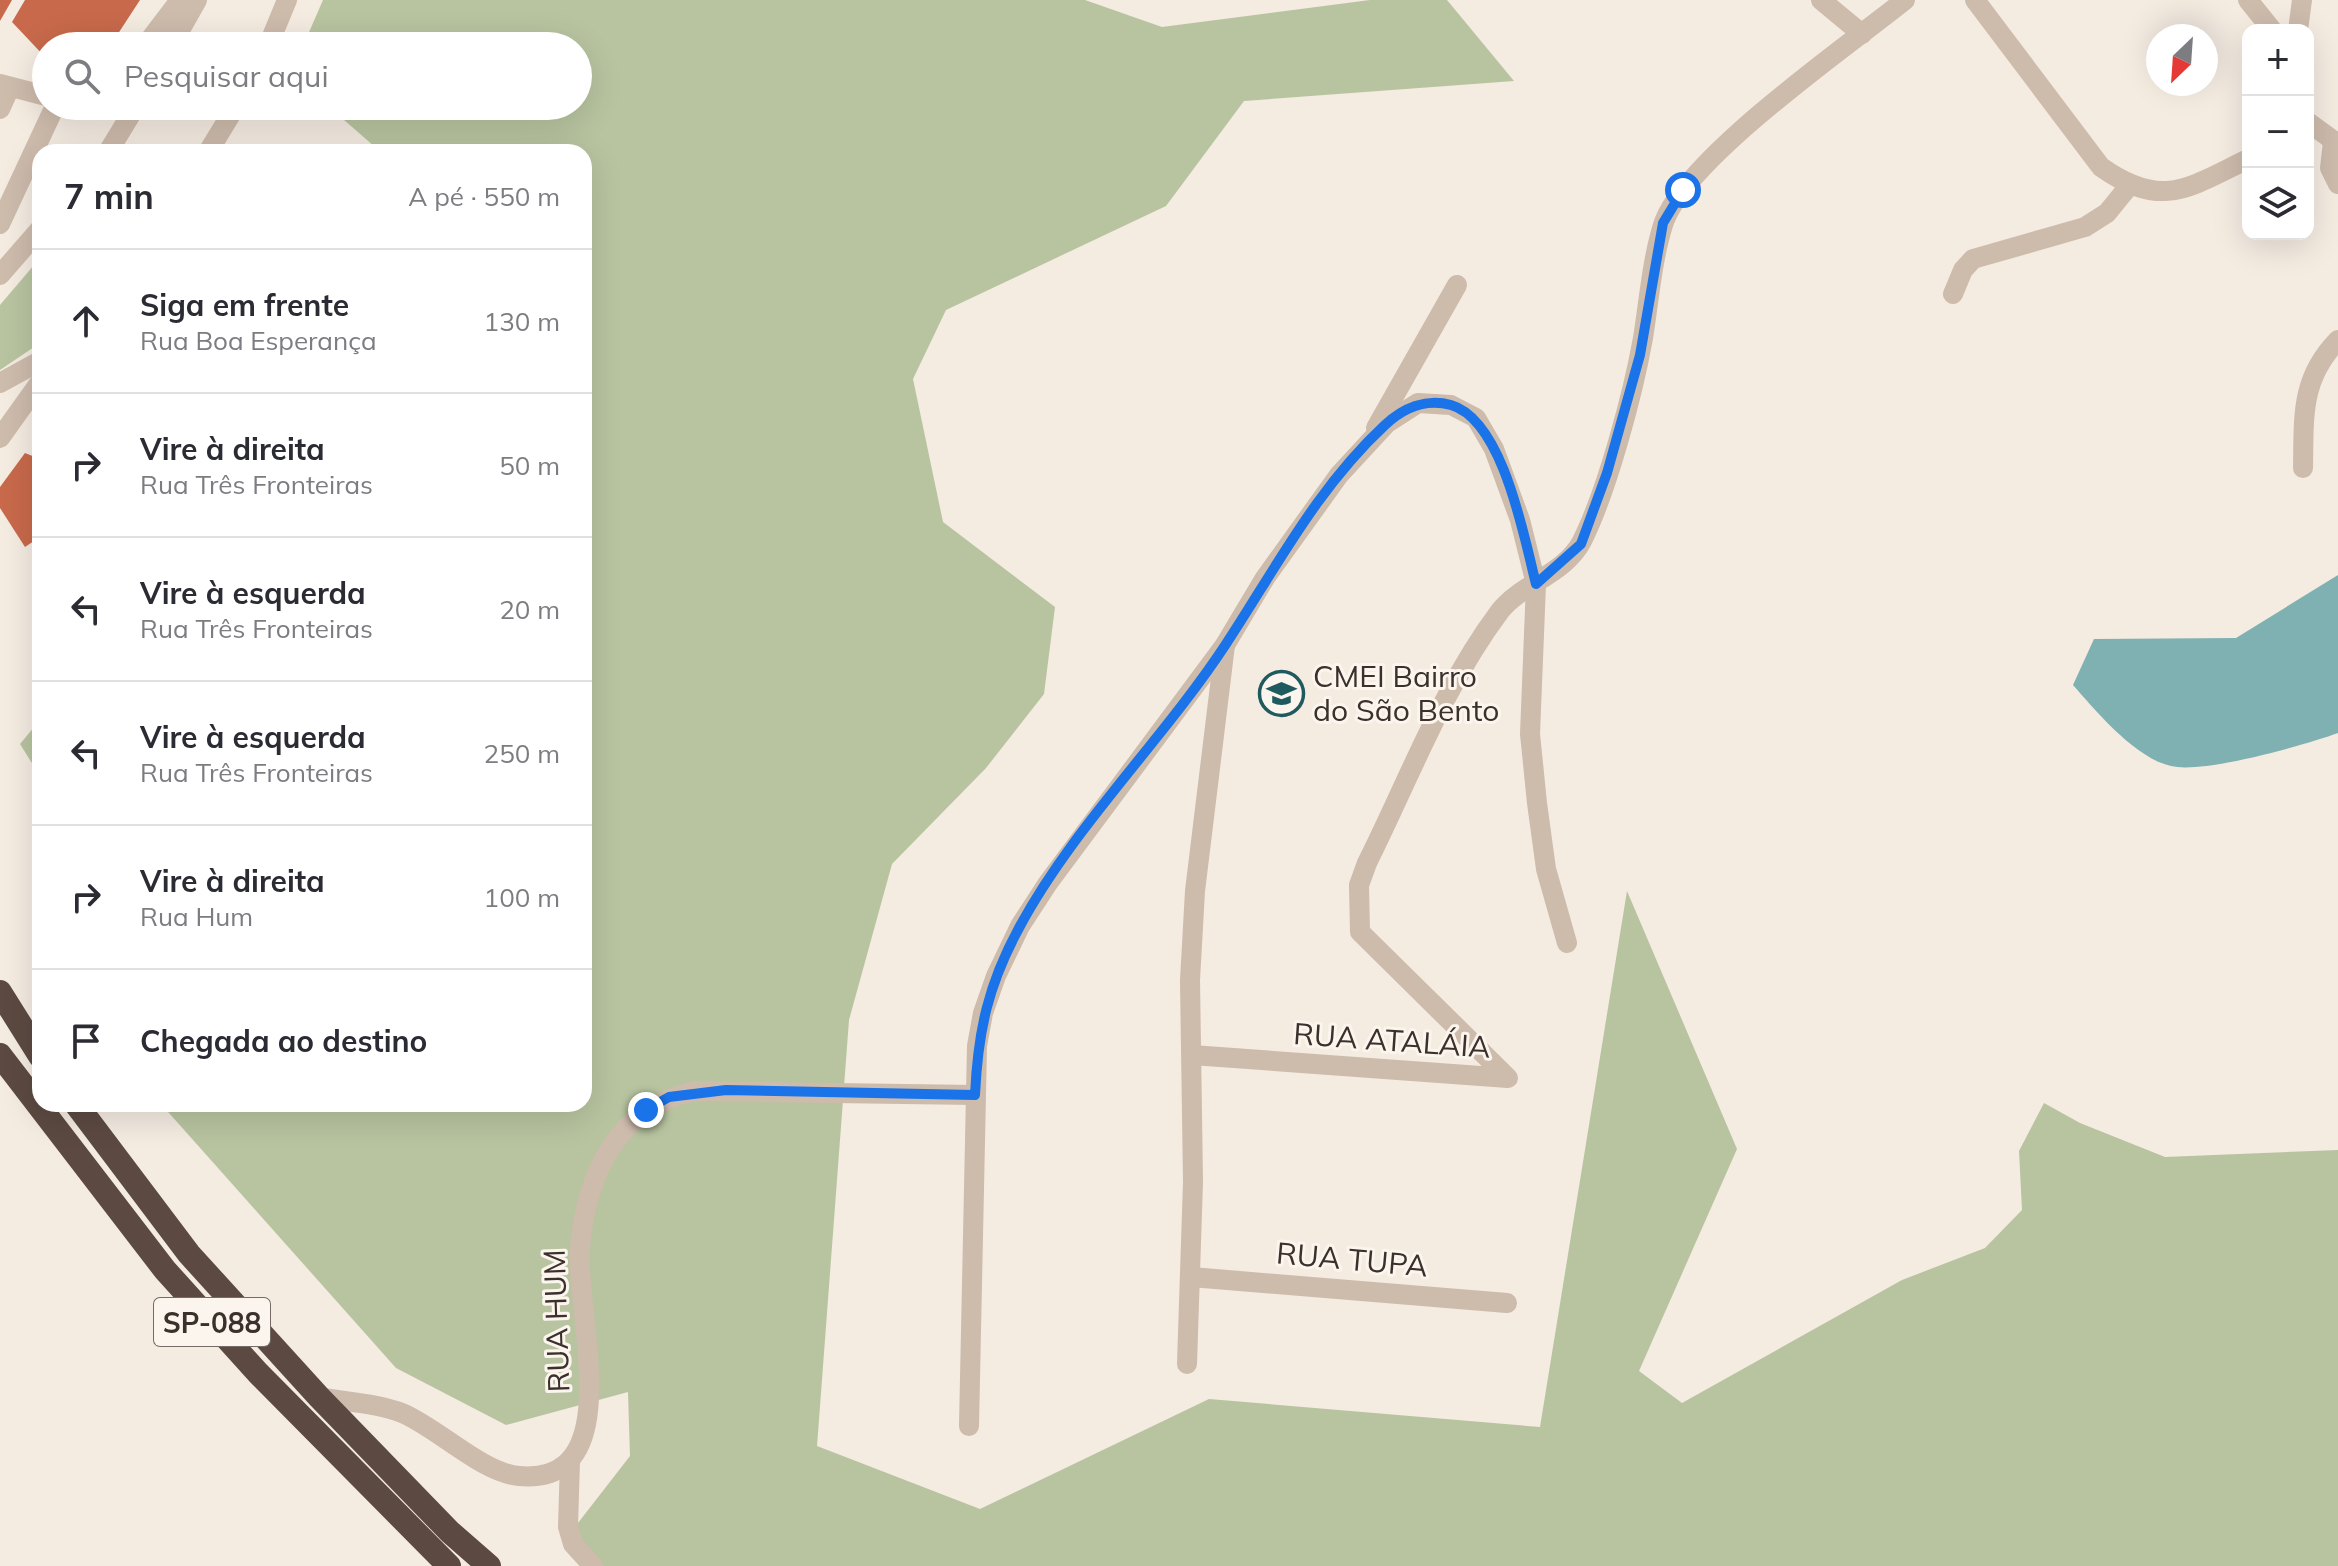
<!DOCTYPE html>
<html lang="pt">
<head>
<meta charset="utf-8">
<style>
  body { margin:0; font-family:Mulish,sans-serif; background:#f7f7f7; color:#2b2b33 }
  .controls { position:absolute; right:24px; top:24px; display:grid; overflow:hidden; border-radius:16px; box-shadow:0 8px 32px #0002 }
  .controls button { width:72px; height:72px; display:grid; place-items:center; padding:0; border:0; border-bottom:2px solid #e1e1e2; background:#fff; color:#2b2b33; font:40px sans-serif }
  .compass { position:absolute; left:2146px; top:24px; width:72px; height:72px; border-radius:50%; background:#fff; box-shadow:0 8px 32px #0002; rotate:205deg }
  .stop { position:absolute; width:24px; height:24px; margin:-18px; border:6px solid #1a73e8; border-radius:50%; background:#fff }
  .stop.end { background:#1a73e8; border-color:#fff; box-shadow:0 2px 8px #0008 }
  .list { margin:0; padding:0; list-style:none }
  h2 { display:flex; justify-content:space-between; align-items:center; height:104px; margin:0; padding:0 32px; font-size:34px }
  h2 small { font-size:26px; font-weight:400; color:#7c7c81 }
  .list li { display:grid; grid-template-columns:52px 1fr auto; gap:24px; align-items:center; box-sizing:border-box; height:144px; padding:0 32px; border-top:2px solid #e1e1e2 }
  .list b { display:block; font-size:30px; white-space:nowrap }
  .list p { margin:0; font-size:26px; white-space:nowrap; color:#7c7c81 }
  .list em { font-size:26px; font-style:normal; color:#7c7c81 }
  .icon { flex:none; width:44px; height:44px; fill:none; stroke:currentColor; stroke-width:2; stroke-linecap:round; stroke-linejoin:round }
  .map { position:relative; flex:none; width:2338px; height:1566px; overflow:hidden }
  .search { position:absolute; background:#fff; box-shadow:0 8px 32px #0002; left:32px; top:32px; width:560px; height:88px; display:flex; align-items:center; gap:20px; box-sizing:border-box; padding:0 28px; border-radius:44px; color:#7c7c81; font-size:30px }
  .panel { position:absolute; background:#fff; box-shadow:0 8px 32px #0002; left:32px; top:144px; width:560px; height:968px; border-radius:24px }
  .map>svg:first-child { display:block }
  .green { fill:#b8c4a0 }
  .water { fill:#7fb0b2 }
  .building { fill:#c8694b }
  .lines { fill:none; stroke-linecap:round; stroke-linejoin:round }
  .minor { stroke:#cdbbac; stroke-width:20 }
  .highway { stroke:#5c4a42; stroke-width:24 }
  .route { stroke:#1a73e8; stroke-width:10 }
  .labels { text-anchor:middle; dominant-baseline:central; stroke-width:6; stroke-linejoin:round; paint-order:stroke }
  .shield { fill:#fbf5ee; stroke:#756b66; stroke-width:2 }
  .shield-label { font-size:28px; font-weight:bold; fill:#3b302b }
  .poi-label { font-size:30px; fill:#3b302b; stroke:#fbf5ee; text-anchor:start }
  .street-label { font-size:30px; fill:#3b302b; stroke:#fbf5ee }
</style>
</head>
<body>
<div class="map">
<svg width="2338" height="1566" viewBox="0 0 2338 1566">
  <rect width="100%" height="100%" fill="#f4ebe1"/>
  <g class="green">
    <path d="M 323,0 L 1085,0 L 1162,27 L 1370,0 L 1447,0 L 1514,81 L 1244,101 L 1166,206 L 946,310 L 913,379 L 943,522 L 1055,607 L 1044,694 L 986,768 L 892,864 L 849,1020 L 817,1446 L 980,1509 L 1209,1399 L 1540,1427 L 1627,891 L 1737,1149 L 1639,1371 L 1682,1403 L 1902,1280 L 1985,1248 L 2022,1210 L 2019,1151 L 2044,1103 L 2080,1123 L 2165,1157 L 2338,1150 L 2338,1566 L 603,1566 L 571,1532 L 630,1456 L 628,1392 L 506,1425 L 396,1368 L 161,1104 L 584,1104 L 584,152 L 369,152 L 375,147 L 328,106 L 578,106 L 578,46 L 303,46 Z"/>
    <path d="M 40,258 L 40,343 L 0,370 L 0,305 Z"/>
    <path d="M 40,720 L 40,776 L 20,744 Z"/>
  </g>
  <path class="water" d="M 2338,575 L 2338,733 C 2305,745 2204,774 2171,766 C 2135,758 2096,711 2073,685 L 2094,639 L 2236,638 Z"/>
  <g class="building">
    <path d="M 0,0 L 12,0 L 0,21 Z"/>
    <path d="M 25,0 L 140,0 L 110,46 L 46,46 L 46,58 L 12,22 Z"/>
    <path d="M 25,453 L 40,459 L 40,537 L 25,547 L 0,508 L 0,487 Z"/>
  </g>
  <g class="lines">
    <g class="minor">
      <path d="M 1821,0 L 1862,34"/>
      <path d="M 1975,0 L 2101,167 C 2162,210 2188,188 2248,159"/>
      <path d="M 2248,0 L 2272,30"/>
      <path d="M 2298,30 L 2302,0"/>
      <path d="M 145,46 L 180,0"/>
      <path d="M 171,46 L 197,0"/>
      <path d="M 268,46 L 287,0"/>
      <path d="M 0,84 L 46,96"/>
      <path d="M 0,109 L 10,87"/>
      <path d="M 2308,122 L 2338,144"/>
      <path d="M 2333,142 L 2330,168 L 2338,184"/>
      <path d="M 108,152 L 136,106"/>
      <path d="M 208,152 L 236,106"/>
      <path d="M 0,224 L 55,106"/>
      <path d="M 0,275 L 40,229"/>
      <path d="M 1953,294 L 1963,270 L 1973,259 L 2085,227 L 2107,213 L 2129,186"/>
      <path d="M 0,383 L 40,361"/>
      <path d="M 1376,428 L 1457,285"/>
      <path d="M 0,438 L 40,382"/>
      <path d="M 2303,468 C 2304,417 2300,379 2338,340"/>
      <path d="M 1192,1055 L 1508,1078 L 1360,932 L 1359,885 L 1367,863 C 1409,779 1443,687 1500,611 C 1521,584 1565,574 1582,541 C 1607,491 1633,394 1643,338 C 1649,301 1652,260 1663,225 C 1683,160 1848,46 1905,0"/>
      <path d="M 1191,1277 L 1507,1303"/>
      <path d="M 1187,1364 L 1193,1182 L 1190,980 L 1195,891 L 1225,645"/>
      <path d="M 319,1397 C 345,1402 377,1403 402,1413 C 438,1428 482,1473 519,1476 C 631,1486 574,1310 580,1248 C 586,1174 618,1106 696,1091 L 975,1095"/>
      <path d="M 969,1426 L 977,1046 L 983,1013 L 996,976 L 1020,926 L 1048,883 L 1225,645 L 1265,578 L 1339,475 L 1387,423 L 1418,403 L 1451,405 L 1476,418 L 1494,449 L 1520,520 L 1536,584 L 1530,734 L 1537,803 L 1546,869 L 1567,943"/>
      <path d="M 570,1461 L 568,1527 L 573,1544 L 593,1566"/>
    </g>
    <g class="highway">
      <path d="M 0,992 L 40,1056"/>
      <path d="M 0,1055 L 165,1270 L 258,1373 L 449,1566"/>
      <path d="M 76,1104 L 189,1254 L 319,1397 L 450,1532 L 489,1566"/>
    </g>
  </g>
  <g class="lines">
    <path class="route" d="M 646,1110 L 669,1097 L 726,1090 L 975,1095 C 978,1031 988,985 1019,928 C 1073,827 1163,740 1226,644 C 1276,568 1317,488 1385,425 C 1403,408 1426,398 1451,405 C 1503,420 1524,537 1536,584 L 1581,544 L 1607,473 L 1640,355 L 1663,223 L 1683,190"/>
  </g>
  <defs>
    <symbol id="school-ring" viewBox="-11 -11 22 22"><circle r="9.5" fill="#fbf5ee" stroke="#1f5a5e" stroke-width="1.5"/><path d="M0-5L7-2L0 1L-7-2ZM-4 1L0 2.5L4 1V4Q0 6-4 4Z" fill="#1f5a5e"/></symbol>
  </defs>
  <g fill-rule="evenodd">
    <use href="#school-ring" x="1256" y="668" width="51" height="51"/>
  </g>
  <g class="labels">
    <rect class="shield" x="154" y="1298" width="116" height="48" rx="6"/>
    <g class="shield-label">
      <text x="212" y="1322">SP-088</text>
    </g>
    <g class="poi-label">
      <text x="1313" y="676">CMEI Bairro<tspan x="1313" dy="34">do São Bento</tspan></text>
    </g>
    <g class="street-label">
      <text transform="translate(1392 1040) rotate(4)">RUA ATALÁIA</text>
      <text transform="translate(1352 1259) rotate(5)">RUA TUPA</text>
      <text transform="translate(556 1321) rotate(-92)">RUA HUM</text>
    </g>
  </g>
</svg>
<div class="controls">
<button>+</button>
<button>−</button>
<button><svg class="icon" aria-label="layers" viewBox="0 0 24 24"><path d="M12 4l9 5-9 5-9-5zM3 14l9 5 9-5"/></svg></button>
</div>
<svg class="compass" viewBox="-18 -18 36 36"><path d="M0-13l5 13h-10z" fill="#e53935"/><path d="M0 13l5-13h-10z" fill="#7c7c81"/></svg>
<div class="stop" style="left:1683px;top:190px"></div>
<div class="stop end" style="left:646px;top:1110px"></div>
<div class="search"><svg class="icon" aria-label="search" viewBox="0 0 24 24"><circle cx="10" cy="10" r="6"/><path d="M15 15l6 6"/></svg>Pesquisar aqui</div>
<section class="panel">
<h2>7 min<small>A pé · 550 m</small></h2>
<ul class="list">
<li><svg class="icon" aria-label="ahead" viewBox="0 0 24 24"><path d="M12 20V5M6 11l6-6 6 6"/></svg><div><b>Siga em frente</b><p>Rua Boa Esperança</p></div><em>130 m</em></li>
<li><svg class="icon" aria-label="right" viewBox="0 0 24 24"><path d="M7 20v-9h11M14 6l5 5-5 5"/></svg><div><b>Vire à direita</b><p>Rua Três Fronteiras</p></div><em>50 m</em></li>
<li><svg class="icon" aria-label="left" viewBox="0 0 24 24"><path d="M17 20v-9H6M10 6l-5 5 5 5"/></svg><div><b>Vire à esquerda</b><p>Rua Três Fronteiras</p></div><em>20 m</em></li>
<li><svg class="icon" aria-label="left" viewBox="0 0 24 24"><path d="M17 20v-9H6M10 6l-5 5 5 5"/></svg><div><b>Vire à esquerda</b><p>Rua Três Fronteiras</p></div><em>250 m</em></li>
<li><svg class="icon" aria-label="right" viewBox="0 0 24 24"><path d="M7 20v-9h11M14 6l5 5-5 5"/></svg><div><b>Vire à direita</b><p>Rua Hum</p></div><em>100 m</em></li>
<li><svg class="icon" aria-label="arrive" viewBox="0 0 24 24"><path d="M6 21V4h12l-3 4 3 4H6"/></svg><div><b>Chegada ao destino</b></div></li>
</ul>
</section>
</div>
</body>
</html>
